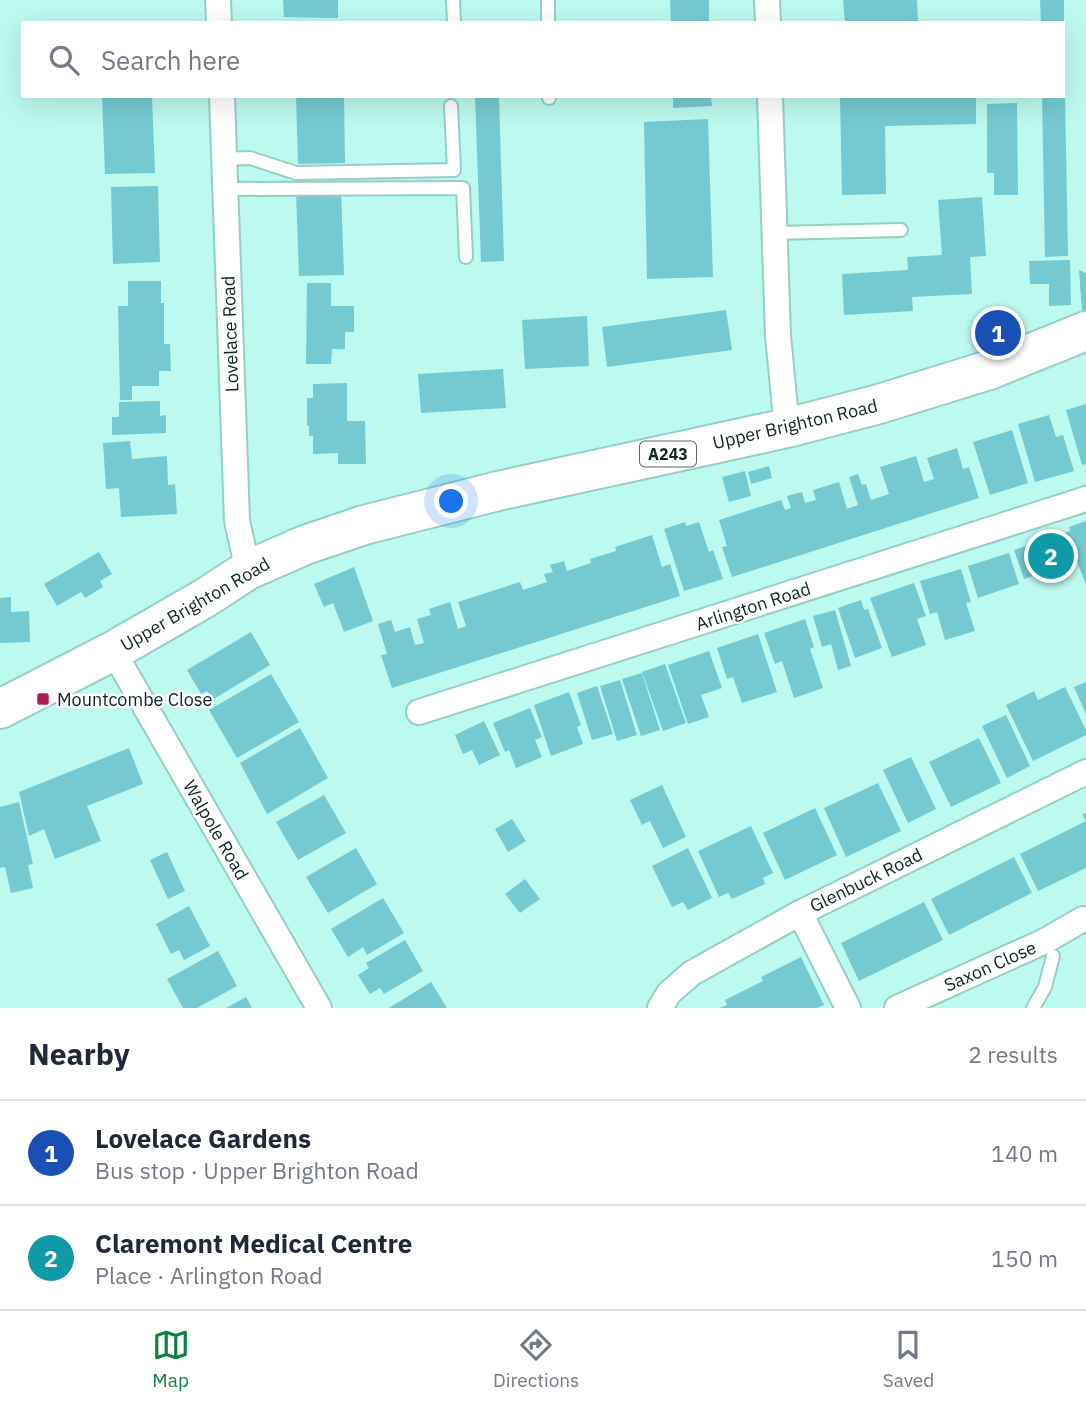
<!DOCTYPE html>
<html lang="en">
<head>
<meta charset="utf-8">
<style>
  body { margin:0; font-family:"IBM Plex Sans",sans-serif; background:#f2f2f3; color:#1f2937 }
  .you { position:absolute; left:452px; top:502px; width:24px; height:24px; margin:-18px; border:5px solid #fff; border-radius:50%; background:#1a73e8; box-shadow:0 0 0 10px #1a73e833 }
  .badge { display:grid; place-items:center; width:46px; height:46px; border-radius:50%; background:#0b8043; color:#fff; font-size:23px; font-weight:700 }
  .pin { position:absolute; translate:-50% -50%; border:4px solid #fff; box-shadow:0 2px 7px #0006 }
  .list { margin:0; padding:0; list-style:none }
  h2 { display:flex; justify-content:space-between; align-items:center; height:91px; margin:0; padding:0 28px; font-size:30px }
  h2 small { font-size:23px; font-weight:400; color:#747a83 }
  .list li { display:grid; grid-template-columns:46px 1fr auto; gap:21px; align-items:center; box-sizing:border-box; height:105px; padding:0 28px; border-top:2px solid #e0e1e3 }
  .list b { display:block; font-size:26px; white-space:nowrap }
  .list p { margin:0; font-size:23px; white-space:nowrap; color:#747a83 }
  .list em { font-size:23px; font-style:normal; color:#747a83 }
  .icon { flex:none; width:38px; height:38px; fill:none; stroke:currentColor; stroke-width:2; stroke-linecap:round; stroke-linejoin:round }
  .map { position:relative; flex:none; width:1086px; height:1008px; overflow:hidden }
  .search { position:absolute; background:#fff; box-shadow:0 7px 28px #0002; left:21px; right:21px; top:21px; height:77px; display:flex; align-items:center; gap:18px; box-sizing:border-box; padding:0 24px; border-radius:0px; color:#747a83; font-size:26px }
  .sheet { height:301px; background:#fff }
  nav { display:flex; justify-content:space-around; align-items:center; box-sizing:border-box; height:98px; border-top:2px solid #e0e1e3; background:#fff; font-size:19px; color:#747a83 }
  nav a { display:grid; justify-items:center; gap:4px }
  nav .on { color:#0b8043 }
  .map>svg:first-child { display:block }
  .building { fill:#75cad1 }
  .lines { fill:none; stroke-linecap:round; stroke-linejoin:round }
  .lane-casing { stroke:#94cfc5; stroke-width:16 }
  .street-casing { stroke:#94cfc5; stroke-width:28 }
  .primary-casing { stroke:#94cfc5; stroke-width:42 }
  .lane { stroke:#fff; stroke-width:12 }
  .street { stroke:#fff; stroke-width:24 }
  .primary { stroke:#fff; stroke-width:38 }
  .poi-dot { fill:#ac1e58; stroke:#fff; stroke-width:2.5 }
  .labels { text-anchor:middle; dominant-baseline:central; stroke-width:5; stroke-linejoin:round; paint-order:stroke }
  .shield { fill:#fff; stroke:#566765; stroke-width:2 }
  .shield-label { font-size:16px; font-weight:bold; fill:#0e2623 }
  .street-label { font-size:18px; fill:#0e2623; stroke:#fff }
  .poi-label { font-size:18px; fill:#0e2623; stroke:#fff; text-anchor:start }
</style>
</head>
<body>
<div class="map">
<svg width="1086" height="1008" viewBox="0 0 1086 1008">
  <rect width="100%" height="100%" fill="#bcf9ee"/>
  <g class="building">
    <path d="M 283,0 L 338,0 L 338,18 L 284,17 Z"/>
    <path d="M 670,0 L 709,0 L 709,23 L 671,23 Z"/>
    <path d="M 843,0 L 917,0 L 918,23 L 845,23 Z"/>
    <path d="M 1040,0 L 1064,0 L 1064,23 L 1041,23 Z"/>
    <path d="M 102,96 L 152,96 L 155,173 L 105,174 Z"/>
    <path d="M 296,96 L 344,96 L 345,163 L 298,164 Z"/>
    <path d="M 475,96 L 499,96 L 504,261 L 481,262 Z"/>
    <path d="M 673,96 L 711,96 L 712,106 L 673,108 Z"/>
    <path d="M 840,96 L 976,96 L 976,124 L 885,126 L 886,194 L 842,195 Z"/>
    <path d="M 1042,96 L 1065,96 L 1068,256 L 1045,257 Z"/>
    <path d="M 1017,103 L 1018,195 L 994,195 L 994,173 L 987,173 L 987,104 Z"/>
    <path d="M 708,119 L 713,277 L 647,279 L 644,122 Z"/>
    <path d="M 158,186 L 160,262 L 113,264 L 111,187 Z"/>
    <path d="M 341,189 L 344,275 L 299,276 L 296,191 Z"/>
    <path d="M 982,197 L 986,256 L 970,257 L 972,294 L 912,297 L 913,311 L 844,315 L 842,274 L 908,270 L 907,257 L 942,255 L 938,200 Z"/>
    <path d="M 1070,260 L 1071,305 L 1049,306 L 1049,284 L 1030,284 L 1029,261 Z"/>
    <path d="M 1079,270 L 1086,273 L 1086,310 L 1082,311 Z"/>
    <path d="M 128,281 L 161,281 L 161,303 L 164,303 L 164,344 L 170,344 L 171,371 L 159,371 L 159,386 L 132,386 L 132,400 L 120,400 L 118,306 L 128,306 Z"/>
    <path d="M 307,283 L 331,283 L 331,306 L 354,306 L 354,332 L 345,332 L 345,349 L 332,349 L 331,364 L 306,364 Z"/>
    <path d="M 726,310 L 732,350 L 607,367 L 602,327 Z"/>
    <path d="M 587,316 L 589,366 L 525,369 L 522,320 Z"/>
    <path d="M 503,369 L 506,408 L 421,413 L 418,374 Z"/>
    <path d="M 347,383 L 347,421 L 365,421 L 366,464 L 338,464 L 338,453 L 313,454 L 313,436 L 309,436 L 309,426 L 307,426 L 307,398 L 313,398 L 313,384 Z"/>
    <path d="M 160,401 L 160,416 L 166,415 L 166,433 L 112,435 L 112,417 L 119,417 L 119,402 Z"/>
    <path d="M 1086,404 L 1086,464 L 1082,465 L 1066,410 Z"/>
    <path d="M 1049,415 L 1056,437 L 1063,435 L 1074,471 L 1035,482 L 1018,424 Z"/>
    <path d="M 1012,430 L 1028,483 L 990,495 L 973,442 Z"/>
    <path d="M 130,441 L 132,459 L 167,456 L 168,485 L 175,484 L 177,514 L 121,517 L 119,488 L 106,489 L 103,443 Z"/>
    <path d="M 957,448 L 963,469 L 969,467 L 979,498 L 732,577 L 722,547 L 727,546 L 719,520 L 781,500 L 785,510 L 791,508 L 787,496 L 802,492 L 805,503 L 816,500 L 813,490 L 839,482 L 847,509 L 858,505 L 849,477 L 858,474 L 862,485 L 866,484 L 871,500 L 889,494 L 880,467 L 916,456 L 924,482 L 934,479 L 927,458 Z"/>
    <path d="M 769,466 L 772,478 L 751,484 L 748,472 Z"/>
    <path d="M 745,471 L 751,496 L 729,502 L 722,477 Z"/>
    <path d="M 1086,521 L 1086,585 L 1077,561 L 1024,579 L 1014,550 L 1070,531 L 1069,527 Z"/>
    <path d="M 685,522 L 686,526 L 699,522 L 709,552 L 713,550 L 723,579 L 684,591 L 664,529 Z"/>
    <path d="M 652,535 L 662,567 L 670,564 L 680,596 L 392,688 L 381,655 L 387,654 L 378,624 L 391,620 L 395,632 L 410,627 L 415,645 L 424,643 L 417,619 L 431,615 L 429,609 L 450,602 L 458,629 L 466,626 L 458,602 L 520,582 L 523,590 L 547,582 L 544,574 L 553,572 L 550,565 L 564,561 L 567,571 L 591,563 L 590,559 L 616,551 L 615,547 Z"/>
    <path d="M 99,552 L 112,574 L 100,581 L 103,587 L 85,598 L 81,592 L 57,606 L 44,584 Z"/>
    <path d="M 1009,553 L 1019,584 L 978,598 L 968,566 Z"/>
    <path d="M 354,567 L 373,621 L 344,632 L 333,603 L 324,607 L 314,584 Z"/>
    <path d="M 961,569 L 971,602 L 966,603 L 975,631 L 945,640 L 937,612 L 930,614 L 920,581 Z"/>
    <path d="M 914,583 L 926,616 L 917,619 L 926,645 L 892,657 L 870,598 Z"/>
    <path d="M 11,597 L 11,612 L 29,611 L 30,642 L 0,643 L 0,598 Z"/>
    <path d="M 861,600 L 864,610 L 868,609 L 882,648 L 855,658 L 838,608 Z"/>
    <path d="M 835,610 L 851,666 L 838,670 L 831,644 L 822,647 L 813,616 Z"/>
    <path d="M 805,619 L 814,647 L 810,649 L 823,688 L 794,698 L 782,661 L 775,664 L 764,633 Z"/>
    <path d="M 251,632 L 270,665 L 212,700 L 207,691 L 201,694 L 187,670 Z"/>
    <path d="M 758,634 L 777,692 L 742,703 L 733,677 L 727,679 L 717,648 Z"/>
    <path d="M 709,651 L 722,688 L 701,695 L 709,717 L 688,724 L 668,665 Z"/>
    <path d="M 665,664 L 686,723 L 663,731 L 642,672 Z"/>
    <path d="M 642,673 L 660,730 L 641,736 L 622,679 Z"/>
    <path d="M 271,674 L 299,722 L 237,758 L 209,710 Z"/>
    <path d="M 620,680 L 637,735 L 617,741 L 600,686 Z"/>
    <path d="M 1086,682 L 1086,714 L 1074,687 Z"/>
    <path d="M 597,686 L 613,734 L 592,740 L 577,693 Z"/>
    <path d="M 1065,687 L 1086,730 L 1086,735 L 1033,761 L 1006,705 L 1034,691 L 1038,700 Z"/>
    <path d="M 569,692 L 581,725 L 577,727 L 583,744 L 551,756 L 534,705 Z"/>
    <path d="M 530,708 L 542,737 L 535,740 L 542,757 L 516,768 L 509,750 L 505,752 L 493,723 Z"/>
    <path d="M 1006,715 L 1030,766 L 1007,778 L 982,726 Z"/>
    <path d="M 484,721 L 500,755 L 479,765 L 472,750 L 463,754 L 455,735 Z"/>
    <path d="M 300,728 L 328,778 L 267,814 L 240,763 Z"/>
    <path d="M 979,738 L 1001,783 L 951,807 L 929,762 Z"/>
    <path d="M 129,748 L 143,784 L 87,806 L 101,841 L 55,859 L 44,829 L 29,836 L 19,792 Z"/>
    <path d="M 911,757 L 936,809 L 908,823 L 883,770 Z"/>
    <path d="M 878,783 L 901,831 L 846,857 L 824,808 Z"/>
    <path d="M 662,785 L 686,837 L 663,848 L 650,821 L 642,825 L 630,800 Z"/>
    <path d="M 324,795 L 346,833 L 298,860 L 276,822 Z"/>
    <path d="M 19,802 L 33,864 L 28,865 L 33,888 L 11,893 L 5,867 L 0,868 L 0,807 Z"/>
    <path d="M 815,808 L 837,855 L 785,880 L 763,833 Z"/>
    <path d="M 1086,813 L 1086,868 L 1038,891 L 1020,854 L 1086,821 L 1082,814 Z"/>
    <path d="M 512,819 L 526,841 L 508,852 L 495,829 Z"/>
    <path d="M 751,826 L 773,873 L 763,878 L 765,884 L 732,899 L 728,893 L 719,897 L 698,851 Z"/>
    <path d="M 356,848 L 377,884 L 328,913 L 306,877 Z"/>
    <path d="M 688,848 L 712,898 L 688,910 L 683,902 L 672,907 L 652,866 Z"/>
    <path d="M 167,852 L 185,891 L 168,899 L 150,860 Z"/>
    <path d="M 1014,857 L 1032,893 L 949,935 L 931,899 Z"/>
    <path d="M 525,879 L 540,899 L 520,913 L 505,894 Z"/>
    <path d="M 383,898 L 404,933 L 367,955 L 363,947 L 348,957 L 331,929 Z"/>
    <path d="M 924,902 L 943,940 L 859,981 L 841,943 Z"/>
    <path d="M 189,906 L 210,946 L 184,960 L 179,950 L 171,954 L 156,924 Z"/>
    <path d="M 405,940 L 423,971 L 384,994 L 380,988 L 370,994 L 358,975 L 369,968 L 366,963 Z"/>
    <path d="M 218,951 L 237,986 L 197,1008 L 183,1008 L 167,979 Z"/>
    <path d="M 801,957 L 824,1005 L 817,1008 L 720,1008 L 727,1005 L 725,1000 L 763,981 L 761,977 Z"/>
    <path d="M 431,982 L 447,1008 L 389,1008 Z"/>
    <path d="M 246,997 L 252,1008 L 226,1008 Z"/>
  </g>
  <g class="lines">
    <defs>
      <g id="lane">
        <path d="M 453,0 L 454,23"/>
        <path d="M 548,0 L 548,23"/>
        <path d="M 549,96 L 549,98"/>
        <path d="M 224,159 L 250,158 L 296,173 L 454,170 L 451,106"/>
        <path d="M 225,189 L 463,188 L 466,257"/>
        <path d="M 775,233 L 901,230"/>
        <path d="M 1033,1008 L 1045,987 L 1053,956"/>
      </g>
      <g id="street">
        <path d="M 218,0 L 219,23"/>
        <path d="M 767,0 L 768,23"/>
        <path d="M 222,96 L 237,521 L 248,570"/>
        <path d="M 770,96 L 778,336 L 787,428"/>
        <path d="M 113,651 L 319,1008"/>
        <path d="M 419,712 L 1086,499"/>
        <path d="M 800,913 L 848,1008"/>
        <path d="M 660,1008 L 669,993 L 692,973 L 800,913 L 1086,772"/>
        <path d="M 897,1008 L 1045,941 L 1083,919"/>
      </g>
      <path id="primary" d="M 0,709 L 113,651 L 205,598 L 248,570 L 305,545 L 364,525 L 498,491 L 787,428 L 879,404 L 989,370 L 1086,331"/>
    </defs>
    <use href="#lane" class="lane-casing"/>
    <use href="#street" class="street-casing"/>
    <use href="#primary" class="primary-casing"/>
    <use href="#lane" class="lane"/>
    <use href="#street" class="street"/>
    <use href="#primary" class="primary"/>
  </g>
  <rect class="poi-dot" x="36" y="692" width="14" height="14" rx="3.5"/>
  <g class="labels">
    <rect class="shield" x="640" y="441.5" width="56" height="25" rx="5"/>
    <g class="shield-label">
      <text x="668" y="454">A243</text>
    </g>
    <g class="street-label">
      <text transform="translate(230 334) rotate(-92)">Lovelace Road</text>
      <text transform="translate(795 424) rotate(-13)">Upper Brighton Road</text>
      <text transform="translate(195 604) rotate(-30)">Upper Brighton Road</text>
      <text transform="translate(753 606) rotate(-18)">Arlington Road</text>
      <text transform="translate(216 830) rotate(60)">Walpole Road</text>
      <text transform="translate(866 880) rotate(-26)">Glenbuck Road</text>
      <text transform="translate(990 966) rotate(-24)">Saxon Close</text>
    </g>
    <g class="poi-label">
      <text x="57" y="699">Mountcombe Close</text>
    </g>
  </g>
</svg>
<div class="you"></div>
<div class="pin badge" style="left:998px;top:333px;background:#1a4fb4">1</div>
<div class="pin badge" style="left:1051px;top:556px;background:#0f9aa8">2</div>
<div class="search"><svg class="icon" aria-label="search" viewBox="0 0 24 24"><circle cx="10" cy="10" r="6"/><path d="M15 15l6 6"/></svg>Search here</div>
</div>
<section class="sheet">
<h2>Nearby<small>2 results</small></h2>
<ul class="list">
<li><span class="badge" style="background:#1a4fb4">1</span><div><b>Lovelace Gardens</b><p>Bus stop · Upper Brighton Road</p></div><em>140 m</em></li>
<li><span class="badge" style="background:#0f9aa8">2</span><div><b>Claremont Medical Centre</b><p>Place · Arlington Road</p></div><em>150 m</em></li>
</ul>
</section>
<nav>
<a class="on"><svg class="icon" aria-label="map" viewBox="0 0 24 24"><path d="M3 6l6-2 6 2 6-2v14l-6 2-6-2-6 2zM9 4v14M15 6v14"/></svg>Map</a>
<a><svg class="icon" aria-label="directions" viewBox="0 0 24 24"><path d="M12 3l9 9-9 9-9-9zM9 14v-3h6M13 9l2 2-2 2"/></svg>Directions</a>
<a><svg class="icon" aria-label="saved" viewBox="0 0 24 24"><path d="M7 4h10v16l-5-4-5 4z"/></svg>Saved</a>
</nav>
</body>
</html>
